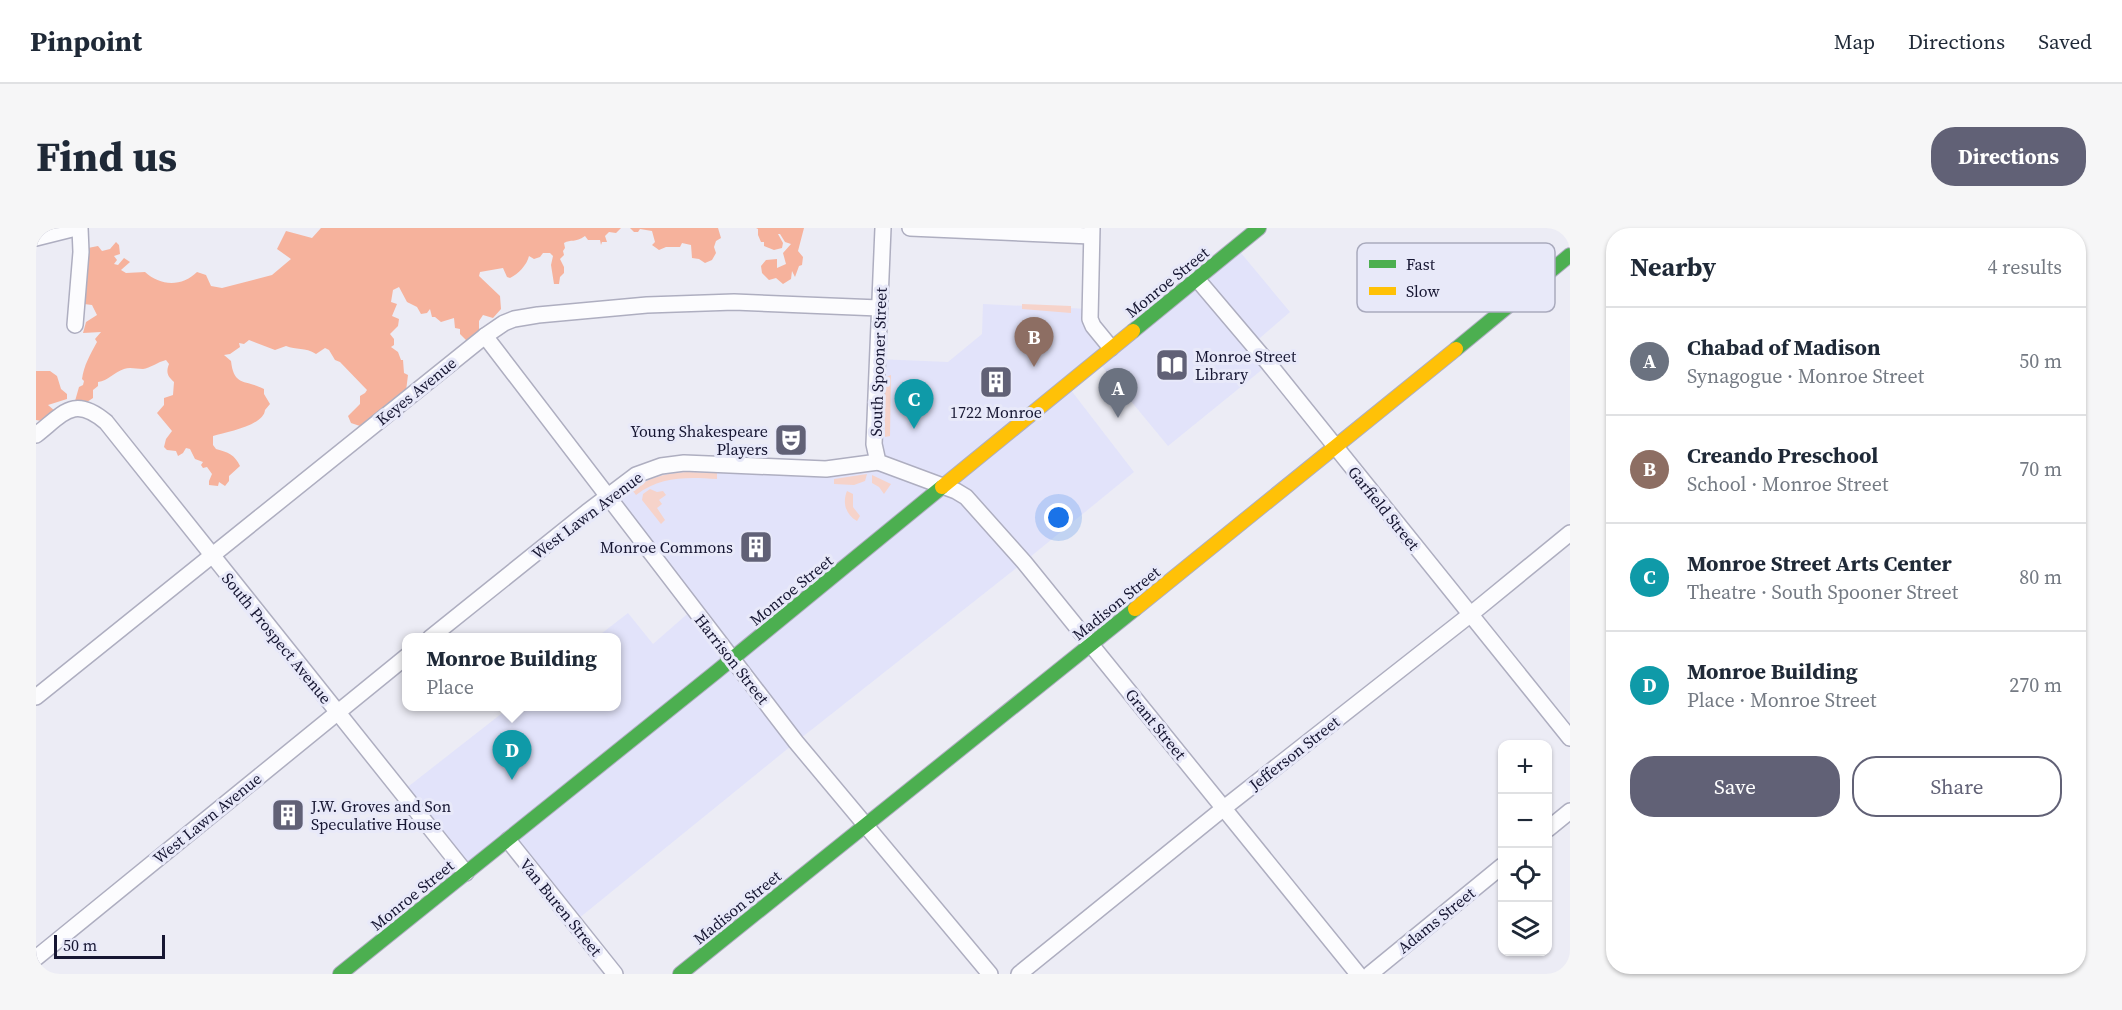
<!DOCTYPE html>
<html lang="en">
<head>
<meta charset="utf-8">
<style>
  body { margin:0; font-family:"Source Serif 4",serif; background:#f6f6f7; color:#1f2937 }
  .controls { position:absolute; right:18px; bottom:18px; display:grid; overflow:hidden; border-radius:12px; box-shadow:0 2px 4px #0004 }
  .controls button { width:54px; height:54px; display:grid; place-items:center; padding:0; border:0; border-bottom:2px solid #e0e1e3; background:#fff; color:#1f2937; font:30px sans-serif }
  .scale { position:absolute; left:18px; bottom:15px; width:111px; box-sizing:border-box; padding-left:6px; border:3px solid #161632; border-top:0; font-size:16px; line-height:21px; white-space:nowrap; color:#161632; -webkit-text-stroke:4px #e8e9f9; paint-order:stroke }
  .you { position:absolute; left:1023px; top:290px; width:21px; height:21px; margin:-15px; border:4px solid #fff; border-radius:50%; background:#1a73e8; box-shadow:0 0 0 9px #1a73e833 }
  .badge { display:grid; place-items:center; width:39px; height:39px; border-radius:50%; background:#616176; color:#fff; font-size:20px; font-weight:700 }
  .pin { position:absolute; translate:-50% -50px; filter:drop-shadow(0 2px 3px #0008) }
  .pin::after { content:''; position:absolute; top:32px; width:21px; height:18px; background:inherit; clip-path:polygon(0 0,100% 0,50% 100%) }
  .popup { position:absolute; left:366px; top:405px; width:219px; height:78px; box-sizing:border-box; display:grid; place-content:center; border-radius:12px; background:#fff; filter:drop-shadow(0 2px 4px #0005); font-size:20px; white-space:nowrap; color:#747a83 }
  .popup b { font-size:22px; color:#1f2937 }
  .popup::after { content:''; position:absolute; left:50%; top:100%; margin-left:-12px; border:12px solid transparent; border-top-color:#fff }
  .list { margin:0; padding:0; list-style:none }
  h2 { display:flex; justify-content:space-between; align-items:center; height:78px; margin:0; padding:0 24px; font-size:26px }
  h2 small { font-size:20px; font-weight:400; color:#747a83 }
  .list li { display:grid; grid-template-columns:39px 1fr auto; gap:18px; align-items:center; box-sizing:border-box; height:108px; padding:0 24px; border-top:2px solid #e0e1e3 }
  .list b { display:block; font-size:22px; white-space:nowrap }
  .list p { margin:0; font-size:20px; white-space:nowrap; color:#747a83 }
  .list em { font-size:20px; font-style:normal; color:#747a83 }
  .actions { display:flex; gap:12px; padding:18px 24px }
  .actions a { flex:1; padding:14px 0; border:2px solid #616176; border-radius:24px; text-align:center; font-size:21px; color:#616176 }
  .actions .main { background:#616176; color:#fff }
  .icon { flex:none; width:33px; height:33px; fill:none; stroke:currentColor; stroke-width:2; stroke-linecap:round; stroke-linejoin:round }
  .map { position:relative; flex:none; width:1534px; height:746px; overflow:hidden; border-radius:24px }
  header { display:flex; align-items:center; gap:36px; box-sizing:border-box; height:84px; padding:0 30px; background:#fff; border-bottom:2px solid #e0e1e3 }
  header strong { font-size:28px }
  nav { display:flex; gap:33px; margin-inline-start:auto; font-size:21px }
  .intro { display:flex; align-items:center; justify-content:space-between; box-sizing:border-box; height:144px; padding:0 36px }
  h1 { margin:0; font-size:42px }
  .button { padding:15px 27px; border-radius:24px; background:#616176; color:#fff; font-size:21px; font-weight:700 }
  main { display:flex; gap:36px; padding:0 36px }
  aside { flex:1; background:#fff; border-radius:24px; box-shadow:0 2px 4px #0004 }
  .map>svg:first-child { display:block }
  .built { fill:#e2e3fa }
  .green { fill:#f6d3ca }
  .forest { fill:#f6b29c }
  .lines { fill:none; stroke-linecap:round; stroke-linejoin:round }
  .street-casing { stroke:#aeaec0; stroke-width:18 }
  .fast-casing { stroke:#aeaec0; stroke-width:16 }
  .slow-casing { stroke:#aeaec0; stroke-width:16 }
  .street { stroke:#fcfcfe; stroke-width:15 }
  .fast { stroke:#4caf50; stroke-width:14 }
  .slow { stroke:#ffc107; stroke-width:14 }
  .labels { text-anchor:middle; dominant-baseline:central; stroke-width:6; stroke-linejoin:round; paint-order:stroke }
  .street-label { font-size:16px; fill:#161632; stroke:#e8e9f9 }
  .poi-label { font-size:16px; fill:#161632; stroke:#e8e9f9; text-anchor:start }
  .key { fill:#e8e9f9; stroke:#a9aabd; stroke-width:1.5 }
  .key-label { font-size:16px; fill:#161632 }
</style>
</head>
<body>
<header>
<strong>Pinpoint</strong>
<nav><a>Map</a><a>Directions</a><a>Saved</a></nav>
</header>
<div class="intro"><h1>Find us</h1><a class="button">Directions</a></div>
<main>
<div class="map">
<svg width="1534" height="746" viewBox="0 0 1534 746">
  <rect width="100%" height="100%" fill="#ececf5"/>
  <path class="built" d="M 1200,19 L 1254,84 L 1217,116 L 1233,136 L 1132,218 L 1061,132 L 1031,157 L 1098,244 L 988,334 L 760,514 L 537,695 L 472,612 L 430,645 L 364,565 L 474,479 L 581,478 L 581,410 L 561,409 L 592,385 L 617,416 L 657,381 L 573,269 L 613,241 L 842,234 L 841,131 L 912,134 L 946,106 L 947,76 L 1053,81 L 1075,120 Z"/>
  <g class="green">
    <path d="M 986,76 L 1035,78 L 1035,85 L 986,81 Z"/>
    <path d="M 855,147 L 854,208 L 849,209 L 848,150 Z"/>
    <path d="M 651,244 L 681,245 L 681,251 C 651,249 625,248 600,267 L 597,263 C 611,249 632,245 651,244 Z"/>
    <path d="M 831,246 L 829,253 L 818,257 L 798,256 L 798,251 Z"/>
    <path d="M 836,247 L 855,256 L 848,266 L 843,259 L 836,255 Z"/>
    <path d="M 614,261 L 621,264 L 627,263 L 630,267 L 623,272 L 626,276 L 621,280 L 629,292 L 625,296 L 606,272 L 607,266 Z"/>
    <path d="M 811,263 L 817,266 L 817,279 L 824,288 L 821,293 C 810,287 806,275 811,263 Z"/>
  </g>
  <g class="forest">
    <path d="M 285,0 L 585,0 L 580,5 L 573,4 L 569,8 L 571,14 L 566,14 L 565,17 L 564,12 L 552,12 L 549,8 C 539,15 535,11 528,15 L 529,20 L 527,23 L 528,27 L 524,31 L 528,39 L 528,45 L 524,49 L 523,56 L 518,56 L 515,37 L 517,28 L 514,25 L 507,25 L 504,29 L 498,31 L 493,28 C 491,37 482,46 474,50 L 471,49 L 467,40 L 444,44 L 443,48 L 464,68 L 465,81 L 457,90 L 447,87 L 443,93 L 443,104 L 432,114 L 424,106 L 424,101 L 419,100 L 418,90 L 405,94 L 399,89 L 396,89 L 394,81 L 391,85 L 385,86 L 381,79 L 371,74 L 363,59 L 357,62 L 355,74 L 361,76 L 356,88 L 363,91 L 362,98 L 354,106 L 358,111 L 358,117 L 355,119 L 362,124 L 365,132 L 367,132 L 368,145 L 372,147 L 369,171 L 335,189 L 324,198 L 315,195 L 312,188 L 324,176 L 324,168 L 329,165 L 331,162 L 304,134 L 299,132 L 293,122 L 289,120 L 280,126 C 269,119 260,122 250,118 L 239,122 L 213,112 L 208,116 L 203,115 L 204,119 L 194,126 L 188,127 L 195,133 C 198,159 209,151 228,161 L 228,166 L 234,176 L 229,182 C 228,197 192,204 177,208 L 177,217 L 180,221 C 192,224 199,227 204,238 L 193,248 L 193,253 L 189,258 L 183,254 L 182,258 L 173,257 L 173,253 L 176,246 L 171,239 L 167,240 L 165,237 L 167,234 L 159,231 L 154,221 L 150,220 L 147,225 L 142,228 L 140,223 L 131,222 L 128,219 L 130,211 L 136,203 L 121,185 L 128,177 L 128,170 L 137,167 L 138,154 C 131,148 130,144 133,136 L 130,132 C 122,134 114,140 107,141 C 100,141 94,139 88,141 C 78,144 72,153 62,154 L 62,158 L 57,162 L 57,170 L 48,176 L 39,173 L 43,159 L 47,157 L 48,153 L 46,151 C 48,137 54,127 61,114 L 59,111 L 65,104 L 47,105 L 50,94 L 61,87 L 56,77 L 48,76 L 46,70 L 47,21 L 62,18 L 66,23 L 74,21 L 80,14 L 83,17 L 84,26 L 78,28 L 81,32 L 78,36 L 82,37 L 88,30 L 94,34 L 85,42 L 90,45 L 109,44 C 124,58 146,59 161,44 L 170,47 L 175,58 L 186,60 L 236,47 L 255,31 L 241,21 L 250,3 L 276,10 Z"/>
    <path d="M 594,0 L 682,0 L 685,10 L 680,13 L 678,19 L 680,25 L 676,32 L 669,35 L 663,31 L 656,30 L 655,17 L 646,15 L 644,19 L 630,19 L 623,22 L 616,17 L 619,14 L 616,3 L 604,1 L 602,4 L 598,4 Z"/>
    <path d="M 720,0 L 768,0 L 762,23 L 767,29 L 766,37 L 763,38 L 759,49 L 756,43 L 755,51 L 747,56 L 740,50 L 733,52 L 726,45 L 725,38 L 730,32 L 741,31 L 741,40 L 750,36 L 747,25 L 755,16 L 749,14 L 744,6 L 742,6 L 747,15 L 746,20 L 738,22 L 728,18 L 728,14 L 725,14 L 722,7 L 722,1 Z"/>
    <path d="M 0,143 L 14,143 L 21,148 L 25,161 L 31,166 L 31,171 L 12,177 L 19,183 L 11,194 L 0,192 Z"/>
  </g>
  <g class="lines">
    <defs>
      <g id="street">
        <path d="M 847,0 L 838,216 L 842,234 L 920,263 L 930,269 L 988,334 L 1322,746"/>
        <path d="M 874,0 L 1055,8"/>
        <path d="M 1056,0 L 1054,91 L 1057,98 L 1075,120"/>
        <path d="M 0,10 L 40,0"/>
        <path d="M 1161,51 L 1233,136 L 1534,510"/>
        <path d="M 39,97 L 45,24 L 44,0"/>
        <path d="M 449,108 L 760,514 L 954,746"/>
        <path d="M 0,207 C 28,185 38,167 70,194 L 430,645"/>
        <path d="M 394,410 L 551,284 L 600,247 L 625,238 L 648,235 L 790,241 L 842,234"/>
        <path d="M 0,469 L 449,108 L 468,95 L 478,91 L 502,87 L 611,77 L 698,74 L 843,80"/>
        <path d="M 1512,601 L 1534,583"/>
        <path d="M 472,612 L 579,746"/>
        <path d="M 0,730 L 371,428"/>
        <path d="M 983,746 L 1188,580 L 1435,386 L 1534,305"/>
        <path d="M 1334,746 L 1466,638"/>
      </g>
      <g id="fast">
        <path d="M 1097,103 L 1223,0"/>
        <path d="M 1420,121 L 1534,27"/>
        <path d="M 304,746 L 680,444 L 906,259"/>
        <path d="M 644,746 L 1099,381"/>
      </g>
      <g id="slow">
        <path d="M 906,259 L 1097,103"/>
        <path d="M 1099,381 L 1420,121"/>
      </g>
    </defs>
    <use href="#street" class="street-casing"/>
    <use href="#fast" class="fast-casing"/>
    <use href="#slow" class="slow-casing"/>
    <use href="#street" class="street"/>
    <use href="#fast" class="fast"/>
    <use href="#slow" class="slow"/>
  </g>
  <defs>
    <symbol id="library-square" viewBox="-11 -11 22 22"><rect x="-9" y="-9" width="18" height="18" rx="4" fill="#616176" stroke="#e8e9f9"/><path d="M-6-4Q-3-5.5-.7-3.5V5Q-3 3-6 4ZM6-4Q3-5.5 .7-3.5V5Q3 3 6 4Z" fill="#fff"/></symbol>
    <symbol id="building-square" viewBox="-11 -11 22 22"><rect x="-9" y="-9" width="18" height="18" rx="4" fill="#616176" stroke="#e8e9f9"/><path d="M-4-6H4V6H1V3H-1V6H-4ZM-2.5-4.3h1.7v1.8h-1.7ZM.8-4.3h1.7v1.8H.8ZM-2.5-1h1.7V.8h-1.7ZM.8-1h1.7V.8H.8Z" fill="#fff"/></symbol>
    <symbol id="theatre-square" viewBox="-11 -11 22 22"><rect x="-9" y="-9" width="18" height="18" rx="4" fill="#616176" stroke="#e8e9f9"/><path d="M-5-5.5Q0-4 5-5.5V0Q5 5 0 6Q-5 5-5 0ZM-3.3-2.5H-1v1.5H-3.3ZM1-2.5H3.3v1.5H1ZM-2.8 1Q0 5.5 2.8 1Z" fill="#fff"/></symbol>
  </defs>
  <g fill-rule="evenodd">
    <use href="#library-square" x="1117" y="118" width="38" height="38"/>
    <use href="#building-square" x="941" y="135" width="38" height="38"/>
    <use href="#theatre-square" x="736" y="193" width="38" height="38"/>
    <use href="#building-square" x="701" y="300" width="38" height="38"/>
    <use href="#building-square" x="233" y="568" width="38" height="38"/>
  </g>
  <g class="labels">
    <g class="street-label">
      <text transform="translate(1131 54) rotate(-39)">Monroe Street</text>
      <text transform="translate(842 134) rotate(-88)">South Spooner Street</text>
      <text transform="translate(380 163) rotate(-39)">Keyes Avenue</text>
      <text transform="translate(1348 280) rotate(51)">Garfield Street</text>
      <text transform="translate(551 287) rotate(-37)">West Lawn Avenue</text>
      <text transform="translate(755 362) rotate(-39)">Monroe Street</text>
      <text transform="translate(1080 375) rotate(-39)">Madison Street</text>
      <text transform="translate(241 410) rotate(51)">South Prospect Avenue</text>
      <text transform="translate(696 431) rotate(52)">Harrison Street</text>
      <text transform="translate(1120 496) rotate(51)">Grant Street</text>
      <text transform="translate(1258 525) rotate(-38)">Jefferson Street</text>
      <text transform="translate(171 590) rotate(-39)">West Lawn Avenue</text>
      <text transform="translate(376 667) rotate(-39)">Monroe Street</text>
      <text transform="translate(525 679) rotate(51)">Van Buren Street</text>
      <text transform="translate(701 679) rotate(-39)">Madison Street</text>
      <text transform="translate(1400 692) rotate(-39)">Adams Street</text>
    </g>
    <g class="poi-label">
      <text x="1159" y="128">Monroe Street<tspan x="1159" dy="18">Library</tspan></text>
      <text x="960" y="184" text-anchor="middle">1722 Monroe</text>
      <text x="732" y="203" text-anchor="end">Young Shakespeare<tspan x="732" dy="18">Players</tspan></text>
      <text x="697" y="319" text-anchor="end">Monroe Commons</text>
      <text x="275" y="578">J.W. Groves and Son<tspan x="275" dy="18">Speculative House</tspan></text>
    </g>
  </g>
  <rect x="1321" y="15" width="198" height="69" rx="9" class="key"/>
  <rect x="1333" y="32" width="27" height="8" fill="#4caf50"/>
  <rect x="1333" y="59" width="27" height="8" fill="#ffc107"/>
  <g class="key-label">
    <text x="1370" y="42">Fast</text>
    <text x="1370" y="69">Slow</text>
  </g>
</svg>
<div class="controls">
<button>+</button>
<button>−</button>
<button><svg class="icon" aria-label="locate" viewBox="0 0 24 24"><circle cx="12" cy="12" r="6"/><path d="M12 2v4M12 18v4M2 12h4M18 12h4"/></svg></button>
<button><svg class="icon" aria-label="layers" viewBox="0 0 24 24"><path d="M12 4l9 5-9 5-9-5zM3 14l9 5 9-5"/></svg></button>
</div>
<div class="scale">50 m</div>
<div class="you"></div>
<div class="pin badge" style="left:1082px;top:190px;background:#6b7280">A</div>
<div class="pin badge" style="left:998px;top:139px;background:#8d6e63">B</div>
<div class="pin badge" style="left:878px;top:201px;background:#0f9aa8">C</div>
<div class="pin badge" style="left:476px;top:552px;background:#0f9aa8">D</div>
<div class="popup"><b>Monroe Building</b>Place</div>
</div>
<aside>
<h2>Nearby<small>4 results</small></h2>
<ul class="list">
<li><span class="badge" style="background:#6b7280">A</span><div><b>Chabad of Madison</b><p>Synagogue · Monroe Street</p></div><em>50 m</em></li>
<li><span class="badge" style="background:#8d6e63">B</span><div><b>Creando Preschool</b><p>School · Monroe Street</p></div><em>70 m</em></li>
<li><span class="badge" style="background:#0f9aa8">C</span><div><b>Monroe Street Arts Center</b><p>Theatre · South Spooner Street</p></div><em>80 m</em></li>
<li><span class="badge" style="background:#0f9aa8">D</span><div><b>Monroe Building</b><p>Place · Monroe Street</p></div><em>270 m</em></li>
</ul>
<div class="actions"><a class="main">Save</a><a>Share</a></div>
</aside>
</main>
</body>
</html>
